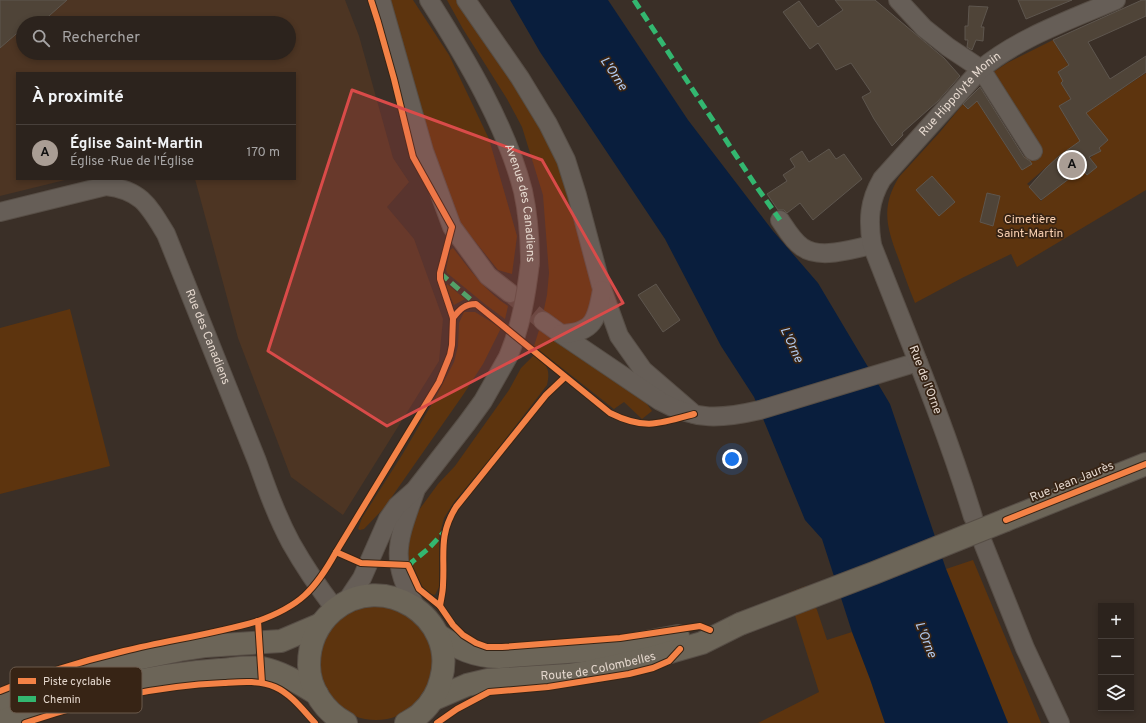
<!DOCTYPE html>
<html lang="fr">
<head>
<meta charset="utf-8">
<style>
  body { margin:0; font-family:Overpass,sans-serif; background:#342b26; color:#f1f3f6 }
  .controls { position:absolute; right:12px; bottom:12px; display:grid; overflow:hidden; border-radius:0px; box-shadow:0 2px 6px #0003 }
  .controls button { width:36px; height:36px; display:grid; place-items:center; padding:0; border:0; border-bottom:1px solid #48403b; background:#2c231d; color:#f1f3f6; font:20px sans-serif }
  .you { position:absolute; left:732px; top:459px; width:14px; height:14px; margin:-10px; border:3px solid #fff; border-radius:50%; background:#1a73e8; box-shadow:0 0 0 6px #1a73e833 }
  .badge { display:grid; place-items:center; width:26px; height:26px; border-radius:50%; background:#a99d94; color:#111; font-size:13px; font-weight:700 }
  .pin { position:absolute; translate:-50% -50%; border:2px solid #fff; box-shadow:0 1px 4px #0006 }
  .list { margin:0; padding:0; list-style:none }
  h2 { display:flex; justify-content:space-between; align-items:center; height:52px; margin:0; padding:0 16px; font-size:17px }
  h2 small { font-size:13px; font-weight:400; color:#a6a4a4 }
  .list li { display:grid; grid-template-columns:26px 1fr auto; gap:12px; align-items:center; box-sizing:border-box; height:56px; padding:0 16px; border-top:1px solid #48403b }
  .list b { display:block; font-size:15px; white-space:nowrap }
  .list p { margin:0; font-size:13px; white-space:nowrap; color:#a6a4a4 }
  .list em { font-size:13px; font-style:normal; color:#a6a4a4 }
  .icon { flex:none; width:22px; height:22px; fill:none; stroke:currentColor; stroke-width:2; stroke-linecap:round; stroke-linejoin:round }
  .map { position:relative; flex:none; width:1146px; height:723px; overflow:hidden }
  .search { position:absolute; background:#2c231d; box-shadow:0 2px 6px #0003; left:16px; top:16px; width:280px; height:44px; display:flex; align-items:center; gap:10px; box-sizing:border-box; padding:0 14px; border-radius:22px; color:#a6a4a4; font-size:15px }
  .panel { position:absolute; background:#2c231d; box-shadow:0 2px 6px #0003; left:16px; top:72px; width:280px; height:108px; border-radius:0px }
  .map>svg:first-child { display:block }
  .built { fill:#4d3523; fill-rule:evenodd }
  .green { fill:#5d340e; fill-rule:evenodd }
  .water { fill:#091e3d }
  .building { fill:#4f4438; stroke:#5e564e }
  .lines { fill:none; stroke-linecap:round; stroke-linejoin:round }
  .minor-tunnel { stroke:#544840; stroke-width:18; stroke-dasharray:18 9; stroke-linecap:butt }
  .minor-casing { stroke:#574e46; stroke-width:20 }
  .major-casing { stroke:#574e46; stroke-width:24 }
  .minor { stroke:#665e57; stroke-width:18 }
  .major { stroke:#6c6558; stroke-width:22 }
  .minor-bridge-casing { stroke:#574e46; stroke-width:20; stroke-linecap:butt }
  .major-bridge-casing { stroke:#574e46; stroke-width:24; stroke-linecap:butt }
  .minor-bridge { stroke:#665e57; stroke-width:18 }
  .major-bridge { stroke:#6c6558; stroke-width:22 }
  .quiet { stroke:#33b770; stroke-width:5; stroke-dasharray:10 5; stroke-linecap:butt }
  .cycleway-casing { stroke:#372415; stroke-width:8 }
  .cycleway { stroke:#f48246; stroke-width:6 }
  .marked { fill:#d94b49; fill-opacity:0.2; stroke:#d94b49; stroke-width:3; stroke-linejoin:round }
  .labels { text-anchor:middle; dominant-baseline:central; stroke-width:3.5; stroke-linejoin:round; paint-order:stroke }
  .street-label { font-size:12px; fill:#e5d8ce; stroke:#372415 }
  .park-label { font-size:12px; fill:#fad1b3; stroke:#372415 }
  .water-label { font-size:13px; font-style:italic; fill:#b2ccf2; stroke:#372415 }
  .key { fill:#372415; stroke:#6b5a4c; stroke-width:1 }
  .key-label { font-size:11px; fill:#e5d8ce }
</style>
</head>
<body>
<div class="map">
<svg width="1146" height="723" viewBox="0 0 1146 723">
  <rect width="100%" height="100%" fill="#3a2f27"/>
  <path class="built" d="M 0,0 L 345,0 L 359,36 L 393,158 L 409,182 L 387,207 L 414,239 L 443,319 L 439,361 L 343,515 L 291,477 L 238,338 L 195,179 L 295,179 L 295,73 L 17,73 L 17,179 L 69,179 L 0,196 ZM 23,23 L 289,23 L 289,53 L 23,53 Z"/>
  <g class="green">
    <path d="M 388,0 L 413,0 L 449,55 L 489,139 L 517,236 L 512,274 L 498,270 L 458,220 L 427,131 Z"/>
    <path d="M 447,0 L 458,0 L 526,100 L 559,161 L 594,285 L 592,311 L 576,327 L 566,327 L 543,314 L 547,295 L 549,273 L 543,195 L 522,127 L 507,99 L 463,29 Z"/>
    <path d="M 1053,40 L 1070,68 L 1059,71 L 1059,73 L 1063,80 L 1065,80 L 1061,83 L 1071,99 L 1059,106 L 1090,110 L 1146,73 L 1146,190 L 1017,267 L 1011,254 L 962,278 L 915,303 C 909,289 904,274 899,260 C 887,228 880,208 899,177 L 940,132 L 963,104 L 968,109 L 977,101 L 1018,164 L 1026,155 L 992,73 L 1007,63 ZM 1098,129 L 1108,140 L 1099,148 L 1100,150 L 1090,158 L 1097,167 L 1087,175 L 1079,166 L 1064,183 L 1062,183 L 1053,190 L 1053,192 L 1051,192 L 1041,201 L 1030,186 L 1027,184 L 1059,156 Z"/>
    <path d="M 453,248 C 471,271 484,290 508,306 L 505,319 L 486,305 L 447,273 L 446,270 L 450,250 Z"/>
    <path d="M 447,284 L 465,299 L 454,305 L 446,287 Z"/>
    <path d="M 70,309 L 110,466 L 0,494 L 0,328 Z"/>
    <path d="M 464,312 L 475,312 L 501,328 L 483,364 L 463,395 L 384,508 L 364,529 L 360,530 L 358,529 L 362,518 L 402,455 L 436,397 L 454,362 L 458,346 L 459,323 Z"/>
    <path d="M 540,327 L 642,397 L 652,411 L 642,419 L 624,402 L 614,409 L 534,346 Z"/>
    <path d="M 534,355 C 546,365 551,367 547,385 L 490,459 L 454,502 L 444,518 L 439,537 L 439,587 L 435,595 C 418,592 417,567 405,557 L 414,520 L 419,510 L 438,484 L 455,466 L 472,442 L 509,390 L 521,368 Z"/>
    <path d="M 973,560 L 1041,723 L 1008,723 L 946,569 Z"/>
    <path d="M 806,586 L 817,610 L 827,640 L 852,632 L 870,679 L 885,723 L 758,723 L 819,692 L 788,593 Z"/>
    <circle cx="376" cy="663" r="57"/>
  </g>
  <path class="water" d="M 510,0 L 608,0 L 688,120 L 773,231 L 818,283 L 890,404 L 946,569 L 1008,723 L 885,723 L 870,679 L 852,632 L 822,539 L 805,520 L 754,397 L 721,346 L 665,239 L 540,52 Z"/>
  <g class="building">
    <path d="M 0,0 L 67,0 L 41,23 L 23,23 L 23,28 L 0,48 Z"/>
    <path d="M 835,0 L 875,0 L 944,58 L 960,76 L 938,101 L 902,133 L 903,135 L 892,146 L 874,119 L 862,97 L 871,92 L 851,63 L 836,70 L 818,43 L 810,49 L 783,12 L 799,1 L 818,27 L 843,10 Z"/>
    <path d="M 1018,0 L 1072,0 L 1026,19 Z"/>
    <path d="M 1142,0 L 1146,0 L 1146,16 L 1088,42 L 1110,79 L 1146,56 L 1146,72 L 1086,113 L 1108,140 L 1099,148 L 1101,151 L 1089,157 L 1097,167 L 1087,175 L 1082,169 L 1041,200 L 1029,187 L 1046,168 L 1059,156 L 1080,141 L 1059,106 L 1071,99 L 1061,83 L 1063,81 L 1058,72 L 1069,65 L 1053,40 Z"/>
    <path d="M 969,6 L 988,7 L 981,27 L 984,27 L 983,41 L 976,40 L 972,50 L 967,47 L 968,40 L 965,40 L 965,26 L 968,26 Z"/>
    <path d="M 980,87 L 1024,157 L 1030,161 L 1032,164 L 1022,170 L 977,101 L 968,109 L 963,104 Z"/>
    <path d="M 829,149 L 836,159 L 844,154 L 862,179 L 813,220 L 800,203 L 787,213 L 784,210 L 778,210 L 767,194 L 787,181 L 783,175 L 795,167 L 790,159 L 802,151 L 809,162 Z"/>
    <path d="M 932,176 L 955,202 L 939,216 L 916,190 Z"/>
    <path d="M 987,193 L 1000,196 L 993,226 L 980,222 Z"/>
    <path d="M 656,284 L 680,320 L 663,332 L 638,295 Z"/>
  </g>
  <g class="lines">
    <path class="minor-tunnel" d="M 513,296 L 543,321"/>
    <defs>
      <g id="minor">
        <path d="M 381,0 L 424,151 L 452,227 L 488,276 L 510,293"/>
        <path id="s1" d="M 429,0 C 465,57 506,125 523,191 C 528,214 530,239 530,263"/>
        <path d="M 466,0 L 520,78 L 548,124 L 566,160 L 577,195 L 602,289 L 619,336 L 643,370 L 694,414"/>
        <path d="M 898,0 L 924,28 L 948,47 L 981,69 L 1033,151"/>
        <path id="s2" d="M 0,212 L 106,186 C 141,190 149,206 166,234 L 257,461 C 267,489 277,517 291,543 C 304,566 319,588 335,609"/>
        <path d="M 780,220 C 786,229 793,241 802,247 C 820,260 851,249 872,245"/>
        <path d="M 543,321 L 561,334 L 660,401 C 696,421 721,419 760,410 L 918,362"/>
        <path d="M 561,334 C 594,333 597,319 602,290"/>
        <path d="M 415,492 C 397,543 389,559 417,609"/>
        <path id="s3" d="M 973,517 C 945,425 907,335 872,245 C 868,220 869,201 882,179 L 981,69 C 1020,37 1070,20 1116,0"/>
        <path d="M 983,543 L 1025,648 L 1060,723"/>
        <path d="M 346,602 L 362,578 L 388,519 L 397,506 L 415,490 L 467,423 L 483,401 L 508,357"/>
      </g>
      <g id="major">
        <path d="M 1006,520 L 1146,464"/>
        <path d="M 438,635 C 459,649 473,656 499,657 L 609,649 L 678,636"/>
        <path id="s4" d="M 432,700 L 467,685 L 488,680 L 569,675 L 588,672 L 646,659 L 702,643 L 740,624"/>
        <path d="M 0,702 L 34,688 L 64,678 L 126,661 L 180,650 L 206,646 L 281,641 L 321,624"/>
        <path d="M 0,722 C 70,695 144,675 219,670 C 233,669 248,666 262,668 C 282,672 299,683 317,694"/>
        <path d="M 346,723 C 325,712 309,689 309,665 C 309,644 317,625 333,611 C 382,569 458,617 441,679 C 438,692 431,704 421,713 C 417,717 411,720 406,723"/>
      </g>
    </defs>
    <use href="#minor" class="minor-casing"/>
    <use href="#major" class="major-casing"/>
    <use href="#minor" class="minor"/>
    <use href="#major" class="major"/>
    <defs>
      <path id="minor-bridge" d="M 508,357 C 521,326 526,296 530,263"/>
      <path id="major-bridge" d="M 740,624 L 874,573 L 1006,520"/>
    </defs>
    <use href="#minor-bridge" class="minor-bridge-casing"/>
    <use href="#major-bridge" class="major-bridge-casing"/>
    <use href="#minor-bridge" class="minor-bridge"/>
    <use href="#major-bridge" class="major-bridge"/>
    <g class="quiet">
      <path d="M 634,0 L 756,186 L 780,220"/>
      <path d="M 440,273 L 476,304"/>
      <path d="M 409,567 L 412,562 L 428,549 L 444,532"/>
    </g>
    <defs>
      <g id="cycleway">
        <path d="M 453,318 C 460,309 465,304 476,304 L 610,413 C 644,430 659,424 694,414"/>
        <path d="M 1006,520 L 1146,464"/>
        <path d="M 336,552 L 361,563 L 408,565 L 419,589 L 440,606 L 453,625 L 463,635 L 476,643 L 487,647 L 502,647 L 620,638 L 700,626 L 710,630"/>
        <path d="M 440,606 C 441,599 443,592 443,585 C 445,554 438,536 456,507 L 546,395 L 565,377"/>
        <path d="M 258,621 L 262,683"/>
        <path d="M 0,691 C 40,674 82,661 124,651 C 169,640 214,634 258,621 C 300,606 315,590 336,552 L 439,382 L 450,355 L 452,345 L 453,318 L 440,279 L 440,273 L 452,227 L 413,157 L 394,79 L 378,22 L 371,0"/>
        <path d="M 25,723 C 91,701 154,686 224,683 C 240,682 259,680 275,687 C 291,694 303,710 315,723"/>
        <path d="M 437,723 L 457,709 L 489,692 L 548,687 L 629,674 L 653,668 L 669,661 L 680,649"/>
      </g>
    </defs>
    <use href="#cycleway" class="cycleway-casing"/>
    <use href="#cycleway" class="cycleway"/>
  </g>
  <path class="marked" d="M 352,90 L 542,160 L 623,303 L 387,426 L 268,351 Z"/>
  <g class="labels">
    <g class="street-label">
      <text stroke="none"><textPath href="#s3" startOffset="474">Rue Hippolyte Monin</textPath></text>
      <text stroke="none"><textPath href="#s1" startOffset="225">Avenue des Canadiens</textPath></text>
      <text stroke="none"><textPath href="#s2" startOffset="301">Rue des Canadiens</textPath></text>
      <text transform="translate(925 380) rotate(69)">Rue de l'Orne</text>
      <text transform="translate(1072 482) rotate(-22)">Rue Jean Jaurès</text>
      <text stroke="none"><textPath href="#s4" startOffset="171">Route de Colombelles</textPath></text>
    </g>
    <g class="park-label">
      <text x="1030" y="220">Cimetière<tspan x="1030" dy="14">Saint-Martin</tspan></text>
    </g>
    <g class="water-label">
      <text transform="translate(613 74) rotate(56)">L'Orne</text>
      <text transform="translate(791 345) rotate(65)">L'Orne</text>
      <text transform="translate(925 640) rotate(68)">L'Orne</text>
    </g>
  </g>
  <rect x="10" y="667" width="132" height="46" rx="6" class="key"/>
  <rect x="18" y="678" width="18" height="6" fill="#f48246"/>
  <rect x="18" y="696" width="18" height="6" fill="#33b770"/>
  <g class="key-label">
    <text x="43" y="685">Piste cyclable</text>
    <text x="43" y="703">Chemin</text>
  </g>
</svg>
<div class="controls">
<button>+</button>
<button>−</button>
<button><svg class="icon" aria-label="layers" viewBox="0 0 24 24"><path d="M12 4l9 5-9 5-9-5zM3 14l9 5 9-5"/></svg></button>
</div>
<div class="you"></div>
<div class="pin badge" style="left:1072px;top:165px">A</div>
<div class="search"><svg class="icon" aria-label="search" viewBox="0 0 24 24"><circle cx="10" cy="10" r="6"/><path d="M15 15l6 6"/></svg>Rechercher</div>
<section class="panel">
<h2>À proximité<small></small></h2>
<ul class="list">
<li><span class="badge">A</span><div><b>Église Saint-Martin</b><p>Église · Rue de l'Église</p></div><em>170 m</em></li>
</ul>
</section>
</div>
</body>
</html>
